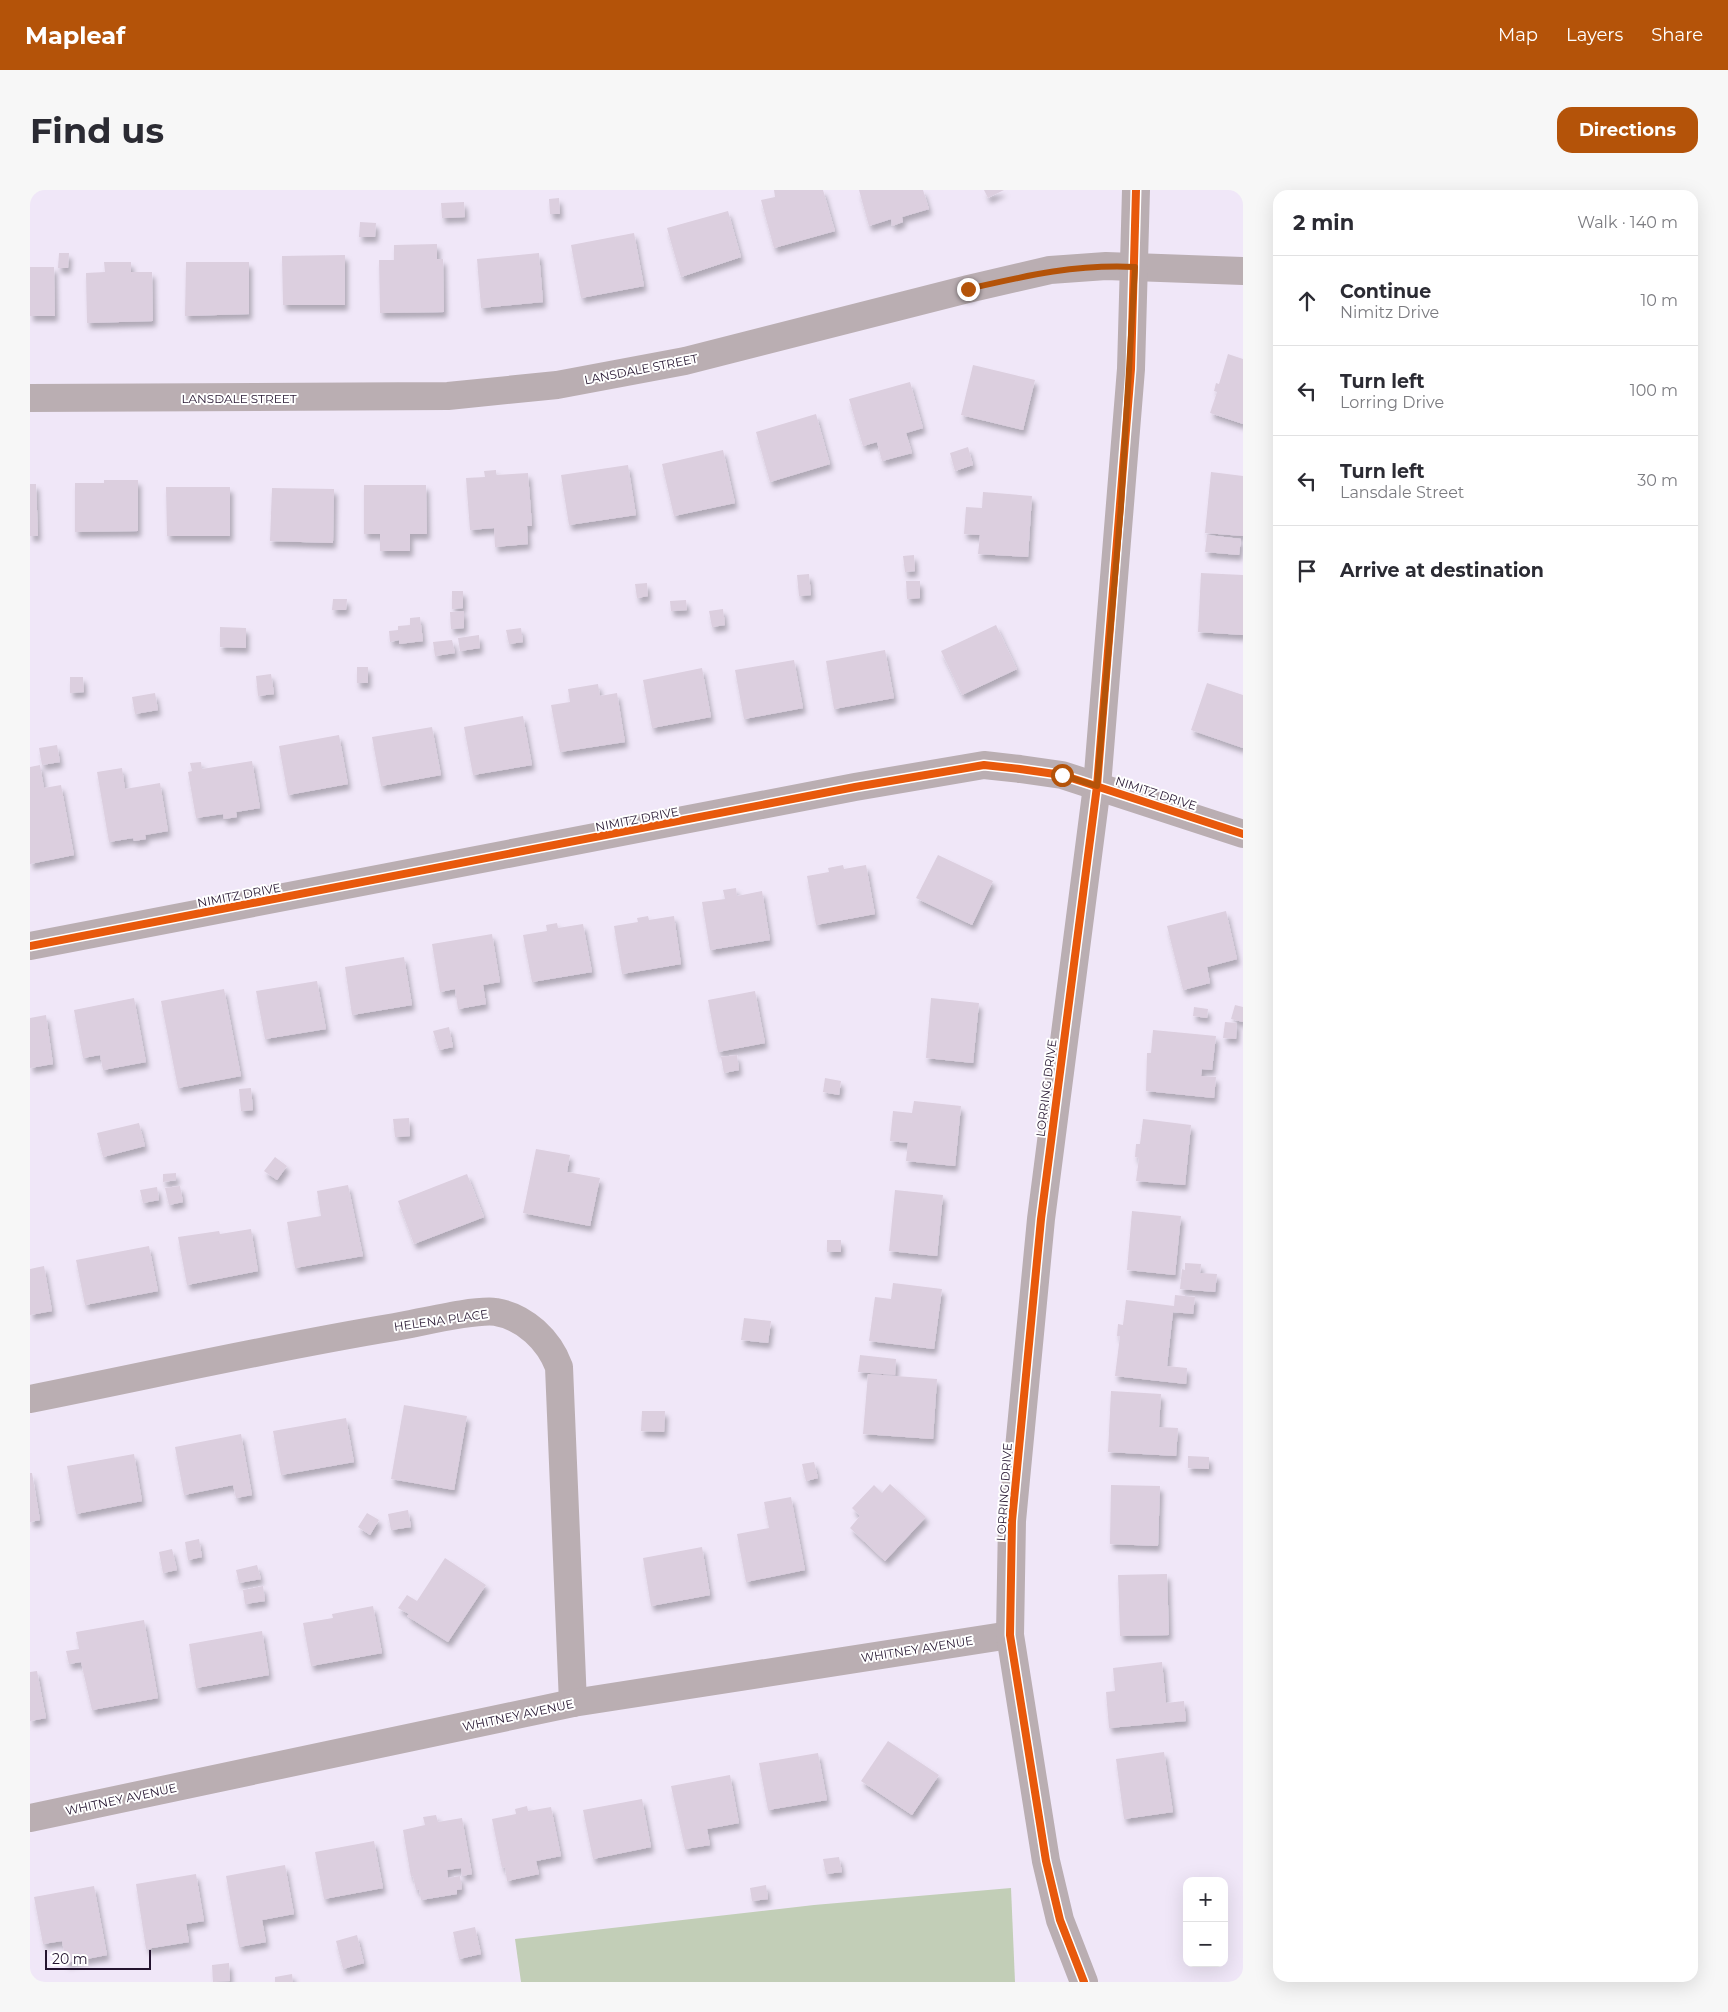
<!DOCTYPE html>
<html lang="en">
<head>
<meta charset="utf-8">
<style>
  body { margin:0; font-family:Montserrat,sans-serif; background:#f7f7f7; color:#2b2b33 }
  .controls { position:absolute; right:15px; bottom:15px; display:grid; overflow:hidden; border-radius:10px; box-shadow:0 5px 20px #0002 }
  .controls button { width:45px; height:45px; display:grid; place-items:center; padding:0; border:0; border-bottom:1px solid #e1e1e2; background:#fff; color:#2b2b33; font:25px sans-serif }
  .scale { position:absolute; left:15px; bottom:12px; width:106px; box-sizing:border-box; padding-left:5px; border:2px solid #24142f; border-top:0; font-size:14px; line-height:18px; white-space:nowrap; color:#24142f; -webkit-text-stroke:4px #fff; paint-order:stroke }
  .stop { position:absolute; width:15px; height:15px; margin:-11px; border:4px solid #b45309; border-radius:50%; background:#fff }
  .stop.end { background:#b45309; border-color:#fff; box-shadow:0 1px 5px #0008 }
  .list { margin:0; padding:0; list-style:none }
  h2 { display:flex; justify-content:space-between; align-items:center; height:65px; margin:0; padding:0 20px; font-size:21px }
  h2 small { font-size:16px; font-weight:400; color:#7c7c81 }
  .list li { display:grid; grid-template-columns:32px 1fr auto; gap:15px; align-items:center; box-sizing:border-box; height:90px; padding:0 20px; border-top:1px solid #e1e1e2 }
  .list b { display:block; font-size:19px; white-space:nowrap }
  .list p { margin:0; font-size:16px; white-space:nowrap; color:#7c7c81 }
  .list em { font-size:16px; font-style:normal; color:#7c7c81 }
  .icon { flex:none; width:28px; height:28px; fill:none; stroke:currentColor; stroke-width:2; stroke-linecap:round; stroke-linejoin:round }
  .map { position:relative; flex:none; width:1213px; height:1792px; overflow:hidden; border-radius:15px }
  header { display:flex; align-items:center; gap:30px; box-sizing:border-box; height:70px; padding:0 25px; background:#b45309; color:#fff }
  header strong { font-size:24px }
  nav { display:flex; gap:28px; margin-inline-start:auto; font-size:18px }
  .intro { display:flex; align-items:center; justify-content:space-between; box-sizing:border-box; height:120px; padding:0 30px }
  h1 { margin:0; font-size:35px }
  .button { padding:12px 22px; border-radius:15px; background:#b45309; color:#fff; font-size:18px; font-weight:700 }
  main { display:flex; gap:30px; padding:0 30px }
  aside { flex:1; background:#fff; border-radius:15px; box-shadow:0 5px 20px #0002 }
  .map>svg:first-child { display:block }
  .forest { fill:#c2ceb7 }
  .building { fill:#dccfdf; filter:url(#shadow) }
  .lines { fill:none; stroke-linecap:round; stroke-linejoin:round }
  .minor { stroke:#baaeb2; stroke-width:28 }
  .cycleway-casing { stroke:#fff; stroke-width:11 }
  .cycleway { stroke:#e8590c; stroke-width:8 }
  .route { stroke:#b45309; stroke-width:6 }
  .labels { text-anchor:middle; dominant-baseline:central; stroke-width:4; stroke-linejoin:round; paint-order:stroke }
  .street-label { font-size:12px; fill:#24142f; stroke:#fff }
</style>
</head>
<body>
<header>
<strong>Mapleaf</strong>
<nav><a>Map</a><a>Layers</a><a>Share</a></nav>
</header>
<div class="intro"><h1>Find us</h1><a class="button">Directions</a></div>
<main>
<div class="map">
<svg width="1213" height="1792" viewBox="0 0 1213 1792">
  <defs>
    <filter id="shadow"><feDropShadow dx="3" dy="5.5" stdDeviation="2.5" flood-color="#0004"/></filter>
  </defs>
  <rect width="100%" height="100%" fill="#f0e7f8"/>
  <path class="forest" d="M 981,1698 L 985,1792 L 491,1792 L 485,1749 L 784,1715 Z"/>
  <g class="building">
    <path d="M 744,0 L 793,0 L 805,41 L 744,58 L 731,10 L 745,7 Z"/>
    <path d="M 829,0 L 893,0 L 899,19 L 872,27 L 873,32 L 862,36 L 861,29 L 839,36 Z"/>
    <path d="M 954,0 L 974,0 L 958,8 Z"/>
    <path d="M 529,8 L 530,24 L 520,24 L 519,9 Z"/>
    <path d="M 434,12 L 435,27 L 412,28 L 411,13 Z"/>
    <path d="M 698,21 L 711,67 L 651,87 L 637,38 Z"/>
    <path d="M 330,32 L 346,33 L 345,47 L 329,47 Z"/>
    <path d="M 604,43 L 614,96 L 551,108 L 541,55 Z"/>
    <path d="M 407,54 L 407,69 L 413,69 L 414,122 L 350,123 L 349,70 L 364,70 L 364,55 Z"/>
    <path d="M 29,63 L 39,63 L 38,78 L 28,78 Z"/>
    <path d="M 509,63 L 513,112 L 451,118 L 447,69 Z"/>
    <path d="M 315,65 L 315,115 L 253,115 L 252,66 Z"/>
    <path d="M 74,72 L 101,72 L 101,82 L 122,82 L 123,131 L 57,133 L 56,83 L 75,82 Z"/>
    <path d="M 156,72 L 219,72 L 219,124 L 155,126 Z"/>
    <path d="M 0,77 L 24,77 L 25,126 L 0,126 Z"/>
    <path d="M 1198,164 L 1213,169 L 1213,234 L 1180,223 L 1187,202 L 1184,201 L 1186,193 L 1189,194 Z"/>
    <path d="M 943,175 L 1005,190 L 993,240 L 931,225 Z"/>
    <path d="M 880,192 L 893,238 L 876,243 L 882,263 L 852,271 L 847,252 L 833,256 L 819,209 Z"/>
    <path d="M 786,224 L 800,274 L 740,292 L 726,242 Z"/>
    <path d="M 938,257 L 943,275 L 925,281 L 920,263 Z"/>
    <path d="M 693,260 L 705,313 L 644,326 L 632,274 Z"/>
    <path d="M 598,275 L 606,325 L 539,335 L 531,285 Z"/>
    <path d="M 466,280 L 466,285 L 498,283 L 502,336 L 497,336 L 498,354 L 465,357 L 464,338 L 440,340 L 436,288 L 455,287 L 454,281 Z"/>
    <path d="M 1181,282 L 1213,286 L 1213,346 L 1175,343 Z"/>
    <path d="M 74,290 L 108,290 L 108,341 L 45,342 L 45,293 L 74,293 Z"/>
    <path d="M 0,294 L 6,294 L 8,346 L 0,346 Z"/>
    <path d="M 334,295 L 396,295 L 397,344 L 380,344 L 380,361 L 350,361 L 350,344 L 334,344 Z"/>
    <path d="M 136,297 L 200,297 L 200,346 L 137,346 Z"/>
    <path d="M 242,298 L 304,299 L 303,353 L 240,351 Z"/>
    <path d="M 953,302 L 1002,306 L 998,367 L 948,364 L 950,345 L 934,344 L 936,317 L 952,318 Z"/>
    <path d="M 1177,345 L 1211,349 L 1209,365 L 1175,362 Z"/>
    <path d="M 884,365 L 885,381 L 875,382 L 873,366 Z"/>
    <path d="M 1171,383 L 1213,385 L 1213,445 L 1168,442 Z"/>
    <path d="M 779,384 L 781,405 L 769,406 L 767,385 Z"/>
    <path d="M 876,391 L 890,391 L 890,408 L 877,409 Z"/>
    <path d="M 617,393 L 618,406 L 607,408 L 605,394 Z"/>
    <path d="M 422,401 L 433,401 L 433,418 L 422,419 Z"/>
    <path d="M 303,409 L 317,409 L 316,420 L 302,420 Z"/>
    <path d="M 656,410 L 657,420 L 641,421 L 640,411 Z"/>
    <path d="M 693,419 L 695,435 L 682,437 L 679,421 Z"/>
    <path d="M 434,421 L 434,438 L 421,439 L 420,422 Z"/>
    <path d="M 390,427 L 393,451 L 369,454 L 369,450 L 360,452 L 359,441 L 368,440 L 368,436 L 380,435 L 380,428 Z"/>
    <path d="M 966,435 L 987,479 L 932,505 L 911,461 Z"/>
    <path d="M 190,437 L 216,438 L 216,458 L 190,457 Z"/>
    <path d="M 491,438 L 493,452 L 479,454 L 476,440 Z"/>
    <path d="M 449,445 L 450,458 L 430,461 L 428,448 Z"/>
    <path d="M 422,450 L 425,463 L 405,466 L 403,452 Z"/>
    <path d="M 855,460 L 864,508 L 804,519 L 796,471 Z"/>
    <path d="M 764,470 L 773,518 L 714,529 L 705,480 Z"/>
    <rect x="327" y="477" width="11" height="16"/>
    <path d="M 672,478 L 681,527 L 622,538 L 613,490 Z"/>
    <path d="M 241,484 L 244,504 L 228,506 L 226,486 Z"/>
    <path d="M 40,487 L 53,487 L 54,502 L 40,503 Z"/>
    <path d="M 1177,493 L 1213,505 L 1213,558 L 1161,540 Z"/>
    <path d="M 568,494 L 570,506 L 587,503 L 595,552 L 530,562 L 521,515 L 540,512 L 538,499 Z"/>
    <path d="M 125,503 L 128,520 L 105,524 L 102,507 Z"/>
    <path d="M 493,526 L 502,575 L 443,585 L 434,537 Z"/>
    <path d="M 402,537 L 411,585 L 351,596 L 342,547 Z"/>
    <path d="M 309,545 L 318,594 L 258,605 L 249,556 Z"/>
    <path d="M 27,555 L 30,572 L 12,575 L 9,558 Z"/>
    <path d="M 222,571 L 230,618 L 206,622 L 207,627 L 194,629 L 193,624 L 166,628 L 158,582 L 162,581 L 160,573 L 171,572 L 172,579 Z"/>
    <path d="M 10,575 L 14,598 L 31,595 L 44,665 L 0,674 L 0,577 Z"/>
    <path d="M 92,578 L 95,599 L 130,593 L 138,641 L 115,645 L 116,649 L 104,651 L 103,648 L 79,652 L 67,582 Z"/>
    <path d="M 908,665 L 963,691 L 942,735 L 886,708 Z"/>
    <path d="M 813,675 L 814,679 L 836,675 L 845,724 L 786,735 L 777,686 L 799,682 L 798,678 Z"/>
    <path d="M 706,698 L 707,706 L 732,701 L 740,750 L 680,760 L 672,712 L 695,709 L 693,700 Z"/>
    <path d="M 1196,721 L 1207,769 L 1177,777 L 1180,793 L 1153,800 L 1137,736 Z"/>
    <path d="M 618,726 L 619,730 L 644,726 L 651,774 L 592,784 L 584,736 L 608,732 L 607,728 Z"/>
    <path d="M 527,733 L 528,738 L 553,734 L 562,782 L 502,792 L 493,745 L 517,741 L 516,735 Z"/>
    <path d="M 462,744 L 470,792 L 453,795 L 456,814 L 428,819 L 425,799 L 410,802 L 402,754 Z"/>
    <path d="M 374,767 L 382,815 L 322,825 L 315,777 Z"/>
    <path d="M 287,791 L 296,839 L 235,849 L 226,801 Z"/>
    <path d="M 194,799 L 211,886 L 148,898 L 131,811 Z"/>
    <path d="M 725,801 L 735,853 L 688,862 L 678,810 Z"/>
    <path d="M 104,808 L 116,872 L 73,880 L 70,865 L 53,868 L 44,820 Z"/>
    <path d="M 901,808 L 949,813 L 943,873 L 896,868 Z"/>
    <path d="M 1205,815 L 1213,817 L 1213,832 L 1201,829 Z"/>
    <path d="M 1164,817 L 1178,819 L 1177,828 L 1163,826 Z"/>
    <path d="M 16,825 L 23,874 L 0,878 L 0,828 Z"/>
    <path d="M 1195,832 L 1207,833 L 1206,849 L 1193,848 Z"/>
    <path d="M 419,837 L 423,857 L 409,860 L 403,841 Z"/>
    <path d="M 1123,840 L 1186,846 L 1182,880 L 1172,879 L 1171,886 L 1186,887 L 1184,908 L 1116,901 L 1117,863 L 1121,863 Z"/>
    <path d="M 707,865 L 709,880 L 694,883 L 691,867 Z"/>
    <path d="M 795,888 L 811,891 L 809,905 L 793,902 Z"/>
    <path d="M 221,898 L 223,920 L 211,921 L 209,899 Z"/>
    <path d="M 884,911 L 931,916 L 925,976 L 876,971 L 878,953 L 860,951 L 863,921 L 882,923 Z"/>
    <path d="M 379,928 L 380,946 L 365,947 L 363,929 Z"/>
    <path d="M 1113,929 L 1161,935 L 1155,995 L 1106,991 L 1109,968 L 1105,967 L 1106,954 L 1110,954 Z"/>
    <path d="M 109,933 L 115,956 L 73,967 L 67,943 Z"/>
    <path d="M 506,959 L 540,965 L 537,982 L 570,988 L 560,1036 L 493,1023 Z"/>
    <path d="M 245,967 L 257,976 L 247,990 L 234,981 Z"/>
    <path d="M 146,983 L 146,990 L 133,992 L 133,984 Z"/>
    <path d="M 437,984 L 454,1027 L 384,1054 L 368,1011 Z"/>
    <path d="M 318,995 L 333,1066 L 265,1078 L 257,1032 L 291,1026 L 287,1001 Z"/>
    <path d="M 150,996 L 153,1012 L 139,1015 L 135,998 Z"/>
    <path d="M 127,997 L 129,1010 L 113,1013 L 110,1000 Z"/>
    <path d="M 865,1000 L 913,1005 L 907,1066 L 859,1061 Z"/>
    <path d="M 1102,1021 L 1151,1026 L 1145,1085 L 1097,1080 Z"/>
    <path d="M 221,1039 L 228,1081 L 157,1095 L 148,1047 L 189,1041 L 190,1044 Z"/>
    <rect x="797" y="1050" width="14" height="12"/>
    <path d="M 119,1056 L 128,1101 L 55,1115 L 46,1070 Z"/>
    <path d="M 1155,1073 L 1171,1074 L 1170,1083 L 1187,1084 L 1185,1102 L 1150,1099 L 1152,1079 L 1155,1080 Z"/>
    <path d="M 14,1076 L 22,1121 L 0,1125 L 0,1079 Z"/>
    <path d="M 863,1093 L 912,1099 L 904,1159 L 839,1151 L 845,1107 L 861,1109 Z"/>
    <path d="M 1145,1105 L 1165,1107 L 1163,1124 L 1143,1122 L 1137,1176 L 1157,1178 L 1156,1194 L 1085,1186 L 1090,1146 L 1087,1146 L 1088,1134 L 1093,1135 L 1096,1110 L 1144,1116 Z"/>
    <path d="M 714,1128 L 741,1131 L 738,1153 L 711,1150 Z"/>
    <path d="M 830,1165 L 866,1169 L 865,1185 L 828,1182 Z"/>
    <path d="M 838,1184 L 907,1189 L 903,1249 L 833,1244 Z"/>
    <path d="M 1081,1201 L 1131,1204 L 1129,1237 L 1148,1238 L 1146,1266 L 1078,1262 Z"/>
    <path d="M 374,1215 L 437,1226 L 424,1300 L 361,1289 Z"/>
    <path d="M 612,1221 L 635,1221 L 634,1242 L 611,1241 Z"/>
    <path d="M 316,1228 L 324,1272 L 251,1285 L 243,1241 Z"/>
    <path d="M 211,1244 L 222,1305 L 206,1308 L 203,1295 L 154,1305 L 145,1257 Z"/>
    <path d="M 104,1264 L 112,1311 L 46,1324 L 37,1276 Z"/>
    <path d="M 1158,1266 L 1179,1267 L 1179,1279 L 1158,1278 Z"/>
    <path d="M 784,1272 L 788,1288 L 776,1291 L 772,1274 Z"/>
    <path d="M 0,1283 L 2,1283 L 10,1330 L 0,1332 Z"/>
    <path d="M 860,1294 L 896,1327 L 855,1371 L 820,1338 L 830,1326 L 822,1318 L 844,1295 L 852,1303 Z"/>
    <path d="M 1081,1295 L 1130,1296 L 1128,1356 L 1080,1354 Z"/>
    <path d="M 761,1307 L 775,1380 L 716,1392 L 707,1344 L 739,1338 L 734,1312 Z"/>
    <path d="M 378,1320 L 381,1337 L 361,1340 L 358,1324 Z"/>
    <path d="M 337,1323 L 349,1330 L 340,1345 L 328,1337 Z"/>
    <path d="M 169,1349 L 172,1367 L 158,1370 L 155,1352 Z"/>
    <path d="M 672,1357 L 680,1405 L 621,1416 L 613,1368 Z"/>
    <path d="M 142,1359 L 147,1380 L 133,1383 L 129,1362 Z"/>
    <path d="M 415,1368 L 456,1395 L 418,1452 L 377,1426 L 379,1424 L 368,1418 L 377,1405 L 387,1411 Z"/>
    <path d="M 227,1375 L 231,1389 L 209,1393 L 206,1380 Z"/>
    <path d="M 1137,1384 L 1139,1445 L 1090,1446 L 1088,1385 Z"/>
    <path d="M 233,1396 L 235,1411 L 215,1414 L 213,1400 Z"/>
    <path d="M 343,1416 L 352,1463 L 281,1476 L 273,1433 L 303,1428 L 302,1424 Z"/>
    <path d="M 114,1430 L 128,1508 L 62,1520 L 51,1472 L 39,1474 L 36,1461 L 49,1459 L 46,1442 Z"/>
    <path d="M 232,1441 L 239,1485 L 166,1498 L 159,1454 Z"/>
    <path d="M 1132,1472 L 1136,1513 L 1154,1511 L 1156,1531 L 1079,1538 L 1076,1502 L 1085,1501 L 1083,1478 Z"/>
    <path d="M 7,1481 L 16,1528 L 0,1531 L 0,1482 Z"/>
    <path d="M 858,1551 L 909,1585 L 882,1625 L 831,1591 Z"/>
    <path d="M 1134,1562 L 1143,1622 L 1094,1629 L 1086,1569 Z"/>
    <path d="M 788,1563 L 797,1610 L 738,1620 L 729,1573 Z"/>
    <path d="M 700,1585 L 709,1633 L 677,1639 L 680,1655 L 655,1659 L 641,1596 Z"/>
    <path d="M 612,1609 L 621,1657 L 563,1669 L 553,1620 Z"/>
    <path d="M 497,1616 L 498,1621 L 521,1617 L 531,1666 L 506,1671 L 509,1684 L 477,1691 L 475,1677 L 472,1678 L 462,1629 L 486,1624 L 485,1619 Z"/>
    <path d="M 406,1625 L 408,1632 L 432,1628 L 442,1684 L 432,1686 L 431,1678 L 417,1680 L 418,1688 L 430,1686 L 432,1699 L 427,1700 L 427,1704 L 391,1710 L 389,1699 L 386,1700 L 383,1686 L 381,1687 L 373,1640 L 395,1635 L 393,1627 Z"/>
    <path d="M 344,1651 L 353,1698 L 294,1709 L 285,1662 Z"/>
    <path d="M 809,1667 L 812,1682 L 796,1684 L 793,1669 Z"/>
    <path d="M 255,1675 L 264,1724 L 232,1730 L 236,1752 L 209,1757 L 196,1686 Z"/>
    <path d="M 166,1684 L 174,1731 L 156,1734 L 159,1752 L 116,1759 L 106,1694 Z"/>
    <path d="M 736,1695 L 738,1709 L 722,1711 L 720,1698 Z"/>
    <path d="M 64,1696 L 77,1765 L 36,1773 L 32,1751 L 13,1754 L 4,1707 Z"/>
    <path d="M 445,1737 L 451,1764 L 429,1769 L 423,1742 Z"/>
    <path d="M 327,1745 L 334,1773 L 313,1779 L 306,1751 Z"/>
    <path d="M 199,1773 L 200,1791 L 183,1792 L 182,1775 Z"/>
    <path d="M 262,1784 L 263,1792 L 245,1792 L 245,1787 Z"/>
  </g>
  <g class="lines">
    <g class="minor">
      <path d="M 0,208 L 418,206 L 527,195 L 655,171 L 938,99 L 1020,80 L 1076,76 L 1213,81"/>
      <path d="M 0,756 L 825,597 L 954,575 L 990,579 L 1032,585 L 1213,644"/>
      <path d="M 0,1209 C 121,1185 243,1157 365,1137 C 389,1133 444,1119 466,1122 C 495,1127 519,1150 529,1177 L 543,1513"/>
      <path d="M 0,1628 L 543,1513 L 980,1445"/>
      <path d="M 1054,1792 L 1030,1730 L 1016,1671 L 980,1445 L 982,1331 L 1011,1029 L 1067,596 L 1101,179 L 1106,0"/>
    </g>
    <defs>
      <g id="cycleway">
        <path d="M 0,756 L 825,597 L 954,575 L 990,579 L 1032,585 L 1213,644"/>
        <path d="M 1054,1792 L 1030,1730 L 1016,1671 L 980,1445 L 982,1331 L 1011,1029 L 1067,596 L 1101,179 L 1106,0"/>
      </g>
    </defs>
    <use href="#cycleway" class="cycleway-casing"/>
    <use href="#cycleway" class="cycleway"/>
  </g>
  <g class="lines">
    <path class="route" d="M 938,99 C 995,86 1045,74 1105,77 L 1091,316 L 1067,596 L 1032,585"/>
  </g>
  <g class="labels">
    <g class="street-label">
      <text transform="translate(611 179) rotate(-11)">LANSDALE STREET</text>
      <text x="209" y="208">LANSDALE STREET</text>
      <text transform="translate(1126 603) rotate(18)">NIMITZ DRIVE</text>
      <text transform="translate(607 629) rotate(-11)">NIMITZ DRIVE</text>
      <text transform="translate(209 705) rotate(-11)">NIMITZ DRIVE</text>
      <text transform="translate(1016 898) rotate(-83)">LORRING DRIVE</text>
      <text transform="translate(411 1130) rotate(-8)">HELENA PLACE</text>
      <text transform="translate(974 1302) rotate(-86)">LORRING DRIVE</text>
      <text transform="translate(887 1459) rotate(-9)">WHITNEY AVENUE</text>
      <text transform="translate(488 1525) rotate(-12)">WHITNEY AVENUE</text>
      <text transform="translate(91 1609) rotate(-12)">WHITNEY AVENUE</text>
    </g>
  </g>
</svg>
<div class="controls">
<button>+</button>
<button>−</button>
</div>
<div class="scale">20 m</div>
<div class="stop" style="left:1032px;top:585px"></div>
<div class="stop end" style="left:938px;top:99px"></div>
</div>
<aside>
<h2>2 min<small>Walk · 140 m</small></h2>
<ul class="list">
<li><svg class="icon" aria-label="ahead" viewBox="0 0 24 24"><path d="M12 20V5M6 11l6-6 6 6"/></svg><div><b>Continue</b><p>Nimitz Drive</p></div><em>10 m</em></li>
<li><svg class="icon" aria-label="left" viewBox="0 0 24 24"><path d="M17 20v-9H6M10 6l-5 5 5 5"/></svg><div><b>Turn left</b><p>Lorring Drive</p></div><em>100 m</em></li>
<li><svg class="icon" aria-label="left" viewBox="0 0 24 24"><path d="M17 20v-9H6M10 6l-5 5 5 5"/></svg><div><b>Turn left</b><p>Lansdale Street</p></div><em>30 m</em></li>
<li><svg class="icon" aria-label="arrive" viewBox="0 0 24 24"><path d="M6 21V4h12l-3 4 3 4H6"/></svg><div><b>Arrive at destination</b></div></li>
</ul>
</aside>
</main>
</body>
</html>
